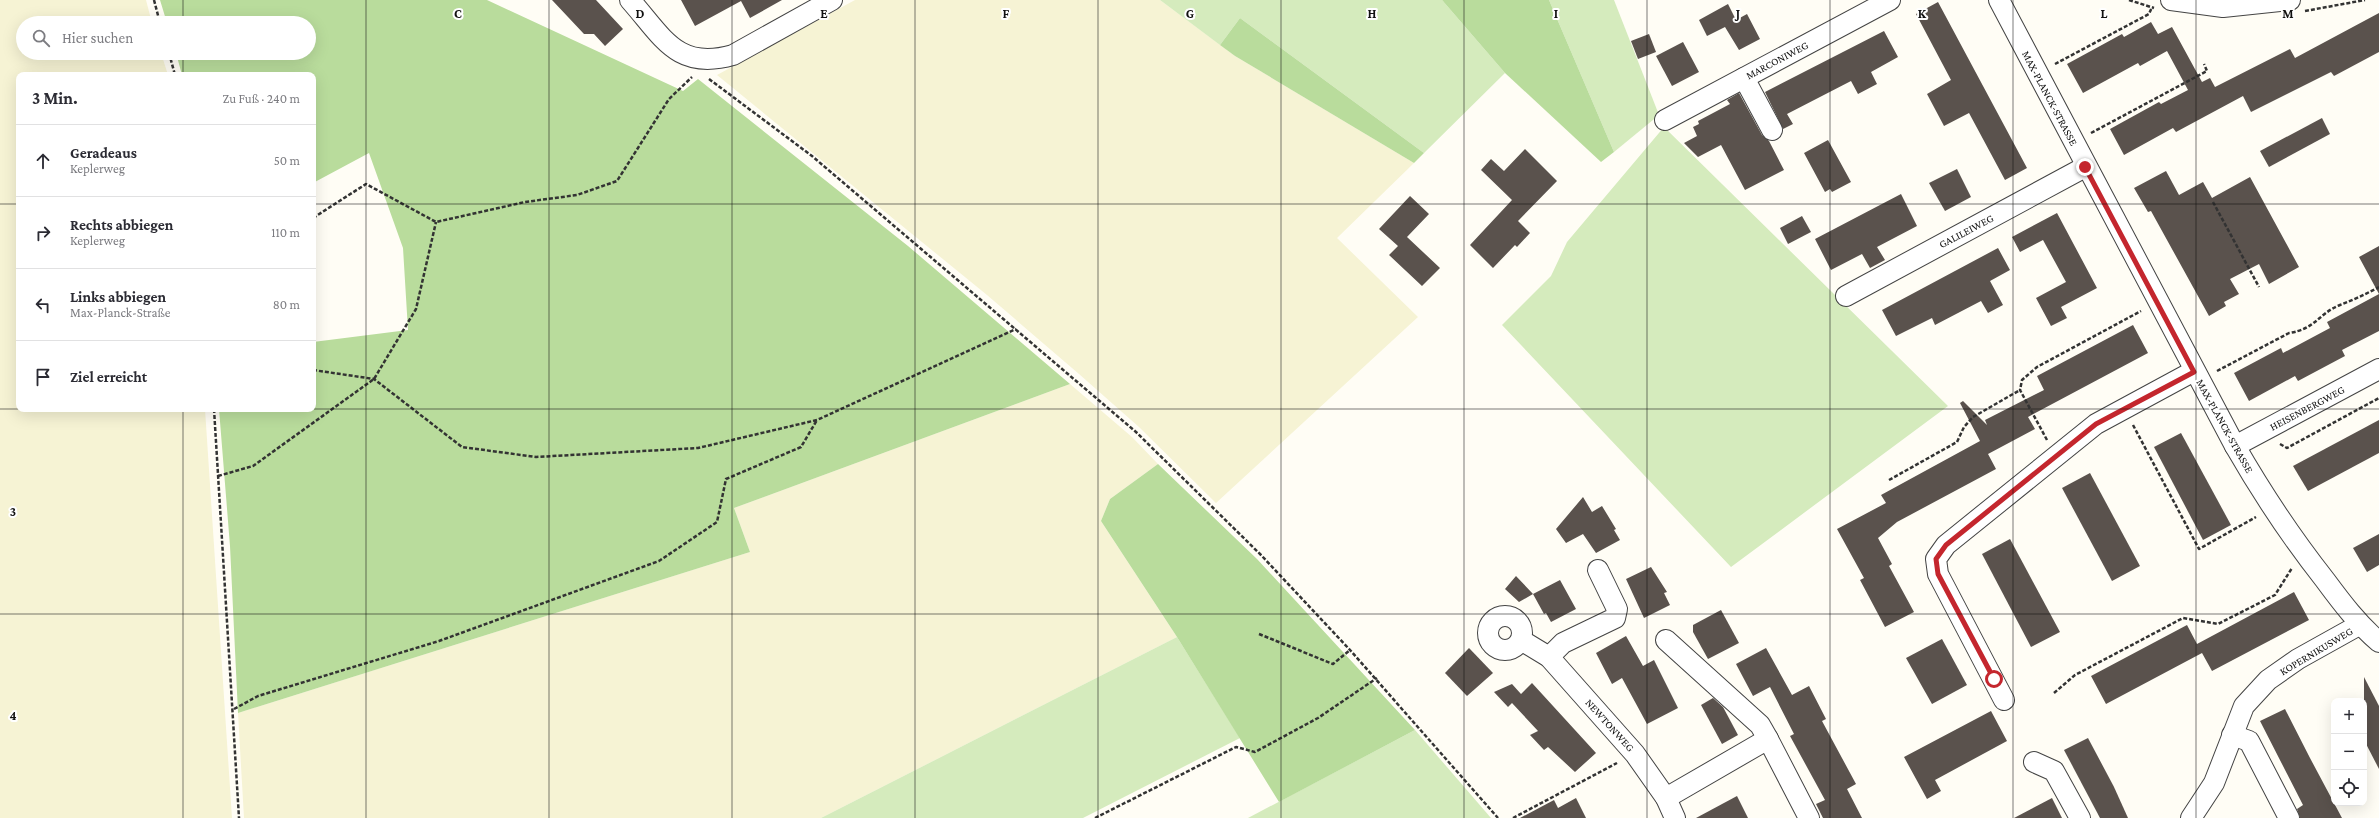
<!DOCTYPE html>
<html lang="de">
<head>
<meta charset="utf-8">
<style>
  body { margin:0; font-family:"Crimson Pro",serif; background:#f7f7f7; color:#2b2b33 }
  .controls { position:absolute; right:12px; bottom:12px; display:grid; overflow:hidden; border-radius:8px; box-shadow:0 4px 16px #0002 }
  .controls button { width:36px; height:36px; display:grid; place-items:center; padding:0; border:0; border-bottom:1px solid #e1e1e2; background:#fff; color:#2b2b33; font:20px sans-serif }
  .stop { position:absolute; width:12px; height:12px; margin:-9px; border:3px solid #c4262e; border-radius:50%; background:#fff }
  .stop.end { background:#c4262e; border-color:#fff; box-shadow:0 1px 4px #0008 }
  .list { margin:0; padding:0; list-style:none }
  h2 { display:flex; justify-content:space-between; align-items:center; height:52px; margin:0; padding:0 16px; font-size:17px }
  h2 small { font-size:13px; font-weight:400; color:#7c7c81 }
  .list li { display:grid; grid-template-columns:26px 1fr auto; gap:12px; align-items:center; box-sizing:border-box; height:72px; padding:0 16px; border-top:1px solid #e1e1e2 }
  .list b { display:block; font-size:15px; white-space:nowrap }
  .list p { margin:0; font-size:13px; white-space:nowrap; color:#7c7c81 }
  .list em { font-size:13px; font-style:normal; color:#7c7c81 }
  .icon { flex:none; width:22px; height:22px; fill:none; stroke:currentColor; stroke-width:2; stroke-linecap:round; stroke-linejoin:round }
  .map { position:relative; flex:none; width:2379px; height:818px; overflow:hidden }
  .search { position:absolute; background:#fff; box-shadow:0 4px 16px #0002; left:16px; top:16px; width:300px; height:44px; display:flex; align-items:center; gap:10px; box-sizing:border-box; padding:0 14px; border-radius:22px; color:#7c7c81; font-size:15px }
  .panel { position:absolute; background:#fff; box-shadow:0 4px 16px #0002; left:16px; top:72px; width:300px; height:340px; border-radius:8px }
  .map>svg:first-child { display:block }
  .farmland { fill:#f6f3d4 }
  .green { fill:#d5ebbd }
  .forest { fill:#b9dc9c }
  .building { fill:#5a524d }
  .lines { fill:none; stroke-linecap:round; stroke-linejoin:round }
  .minor-casing { stroke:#444; stroke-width:22 }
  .path { stroke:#333; stroke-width:2.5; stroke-dasharray:4 2; stroke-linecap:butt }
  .minor { stroke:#fff; stroke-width:20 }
  .route { stroke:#c4262e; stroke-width:5 }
  .grid { fill:none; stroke:#111; stroke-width:1; stroke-opacity:0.55 }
  .labels { text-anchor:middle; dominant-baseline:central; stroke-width:4; stroke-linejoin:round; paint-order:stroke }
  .street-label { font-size:11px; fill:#111; stroke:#fff }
  .grid-label { font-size:13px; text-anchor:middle; font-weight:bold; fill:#111; stroke:#fff; stroke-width:4; stroke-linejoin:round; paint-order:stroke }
</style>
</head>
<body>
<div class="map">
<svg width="2379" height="818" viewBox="0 0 2379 818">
  <rect width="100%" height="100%" fill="#fffdf5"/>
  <g class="farmland">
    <path d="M 0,0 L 146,0 L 152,23 L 23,23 L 23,53 L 161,53 L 168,75 L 19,75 L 19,409 L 205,409 L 232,818 L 0,818 Z"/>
    <path d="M 855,0 L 1160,0 L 1235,56 L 1414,163 L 1337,238 L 1418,317 L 1216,503 L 1139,427 L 1079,374 L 987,295 L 717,75 Z"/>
    <path d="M 1070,384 L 1132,437 L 1158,464 L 1110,499 L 1101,521 L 1177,637 L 821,818 L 244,818 L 238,713 L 750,552 L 734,508 Z"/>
  </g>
  <g class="green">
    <path d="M 1160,0 L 1442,0 L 1505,73 L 1424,153 L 1240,18 L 1220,45 Z"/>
    <path d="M 1549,0 L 1614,0 L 1659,115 L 1614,152 Z"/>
    <path d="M 1664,127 L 1948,406 L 1731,567 L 1502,325 L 1551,276 L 1567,242 Z"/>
    <path d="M 1177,637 L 1240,738 L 1083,818 L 821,818 Z"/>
    <path d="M 1415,730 L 1491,818 L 1248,818 Z"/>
  </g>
  <g class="forest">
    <path d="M 160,0 L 487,0 L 683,91 L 698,79 L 908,246 L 1070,384 L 734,508 L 750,552 L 238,713 L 230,546 L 219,409 L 313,409 L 313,342 L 408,330 L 403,248 L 369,153 L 313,183 L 313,75 L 182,75 L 176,53 L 309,53 L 309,23 L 167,23 Z"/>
    <path d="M 1442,0 L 1549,0 L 1614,152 L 1601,162 L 1505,73 Z"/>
    <path d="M 1240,18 L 1424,153 L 1414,163 L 1235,56 L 1220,45 Z"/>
    <path d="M 1158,464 L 1257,559 L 1415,730 L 1279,802 L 1177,637 L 1101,521 L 1110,499 Z"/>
  </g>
  <g class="building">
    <path d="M 552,0 L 596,0 L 623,29 L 605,46 L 594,34 L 584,34 Z"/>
    <path d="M 681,0 L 782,0 L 750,18 L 741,1 L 695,26 Z"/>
    <path d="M 1938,2 L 2027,168 L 2005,180 L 1969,113 L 1944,126 L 1927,94 L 1951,80 L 1916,14 Z"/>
    <path d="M 1728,4 L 1736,20 L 1747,14 L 1760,39 L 1739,50 L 1725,27 L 1707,36 L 1699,20 Z"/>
    <path d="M 2379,13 L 2379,52 L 2334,76 L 2331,72 L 2251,112 L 2243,96 L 2176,132 L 2173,128 L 2124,155 L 2110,129 L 2159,102 L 2161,104 L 2188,90 L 2167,51 L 2140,66 L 2138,63 L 2083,93 L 2067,64 L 2122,34 L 2124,37 L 2151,22 L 2158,34 L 2172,27 L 2202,82 L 2210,78 L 2215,87 L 2290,49 L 2295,58 Z"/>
    <path d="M 1884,31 L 1898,57 L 1871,72 L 1877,84 L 1858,94 L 1851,81 L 1787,114 L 1793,124 L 1783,129 L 1765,92 Z"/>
    <path d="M 1649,34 L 1656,52 L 1638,59 L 1631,41 Z"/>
    <path d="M 1683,42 L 1699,72 L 1672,86 L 1656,56 Z"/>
    <path d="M 1739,93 L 1762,135 L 1769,141 L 1784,170 L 1745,190 L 1721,145 L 1698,157 L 1684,143 L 1697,136 L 1693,127 L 1699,124 L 1698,121 L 1730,104 L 1727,100 Z"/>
    <path d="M 2322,118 L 2330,134 L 2269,167 L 2260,151 Z"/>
    <path d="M 1828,140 L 1851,182 L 1832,192 L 1830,189 L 1825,192 L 1804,153 Z"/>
    <path d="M 1525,149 L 1557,181 L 1518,221 L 1530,233 L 1517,247 L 1515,245 L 1493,268 L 1470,245 L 1512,200 L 1481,170 L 1491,159 L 1504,171 Z"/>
    <path d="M 1957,169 L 1971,197 L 1945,211 L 1929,183 Z"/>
    <path d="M 2166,171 L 2179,195 L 2203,182 L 2212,198 L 2250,177 L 2299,267 L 2269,284 L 2259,264 L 2230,279 L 2239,294 L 2224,302 L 2226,306 L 2209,316 L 2151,211 L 2148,212 L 2134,188 Z"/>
    <path d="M 1901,194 L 1917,226 L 1877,247 L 1885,260 L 1870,268 L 1862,254 L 1831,270 L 1815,239 Z"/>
    <path d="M 1410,196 L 1429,214 L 1407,237 L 1440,268 L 1422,286 L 1389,255 L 1398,246 L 1379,229 Z"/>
    <path d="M 2057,213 L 2097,288 L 2061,307 L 2067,318 L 2051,326 L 2036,298 L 2066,282 L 2043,240 L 2020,252 L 2012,237 Z"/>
    <path d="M 1802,216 L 1811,232 L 1788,244 L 1780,228 Z"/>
    <path d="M 2379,246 L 2379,331 L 2342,350 L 2345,356 L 2298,381 L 2295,376 L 2249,401 L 2234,373 L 2281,348 L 2283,353 L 2330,328 L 2327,322 L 2379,294 L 2359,257 Z"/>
    <path d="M 1998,248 L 2010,270 L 1990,281 L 2003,305 L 1988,313 L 1981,301 L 1935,325 L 1932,318 L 1896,336 L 1882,310 Z"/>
    <path d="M 2133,325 L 2148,353 L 2028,417 L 2035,429 L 1988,454 L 1996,469 L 1897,522 L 1878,538 L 1892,564 L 1889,566 L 1914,612 L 1885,627 L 1860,580 L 1864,578 L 1837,529 L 1886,503 L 1881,495 L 1980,441 L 1960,403 L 1963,401 L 1987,425 L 1985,420 L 2044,390 L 2037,376 Z"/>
    <path d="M 2379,420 L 2379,453 L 2308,491 L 2293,466 Z"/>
    <path d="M 2181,433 L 2231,525 L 2203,540 L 2154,447 Z"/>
    <path d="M 2090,473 L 2140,566 L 2112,581 L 2062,488 Z"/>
    <path d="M 1583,497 L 1592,512 L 1602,506 L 1616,529 L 1614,530 L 1620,540 L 1596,553 L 1583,534 L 1566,543 L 1556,529 Z"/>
    <path d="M 2379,534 L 2379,565 L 2367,572 L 2353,548 Z"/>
    <path d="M 2010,539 L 2060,632 L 2031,647 L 1982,554 Z"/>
    <path d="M 1651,567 L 1667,592 L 1664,593 L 1670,605 L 1644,618 L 1626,579 Z"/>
    <path d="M 1516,576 L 1533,594 L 1560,580 L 1576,609 L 1551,622 L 1546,613 L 1544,614 L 1533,594 L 1519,602 L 1505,589 Z"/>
    <path d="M 2294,592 L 2309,620 L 2212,671 L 2202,653 L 2106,704 L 2091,676 L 2187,625 L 2197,644 Z"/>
    <path d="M 1721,610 L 1739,643 L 1708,659 L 1693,632 L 1693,625 Z"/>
    <path d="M 1626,636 L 1643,666 L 1654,660 L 1678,708 L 1647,724 L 1622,678 L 1612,684 L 1596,653 Z"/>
    <path d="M 1942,639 L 1967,685 L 1932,704 L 1906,658 Z"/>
    <path d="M 1469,648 L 1493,673 L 1467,696 L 1445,673 Z"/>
    <path d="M 1766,648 L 1792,695 L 1809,686 L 1826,719 L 1822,721 L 1856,784 L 1847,789 L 1862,818 L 1823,818 L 1816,804 L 1825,800 L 1790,736 L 1794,734 L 1770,687 L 1753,696 L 1736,664 Z"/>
    <path d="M 2364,677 L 2379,706 L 2379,769 L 2364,740 Z"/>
    <path d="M 1532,683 L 1596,753 L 1575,772 L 1548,747 L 1544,750 L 1530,735 L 1538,731 L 1512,703 L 1508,707 L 1494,692 L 1512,684 L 1521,694 Z"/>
    <path d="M 1713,698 L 1723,707 L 1738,735 L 1722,744 L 1701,705 Z"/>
    <path d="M 2285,709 L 2310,758 L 2342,818 L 2300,818 L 2297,809 L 2303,805 L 2260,721 Z"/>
    <path d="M 1991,711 L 2007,741 L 1935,780 L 1941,791 L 1927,799 L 1904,757 Z"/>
    <path d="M 2088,738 L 2114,787 L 2128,818 L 2100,818 L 2064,750 Z"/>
    <path d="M 1737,796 L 1748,818 L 1696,818 Z"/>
    <path d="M 1576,798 L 1586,818 L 1520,818 L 1554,800 L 1558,808 Z"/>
    <path d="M 2052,798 L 2062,818 L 2014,818 Z"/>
  </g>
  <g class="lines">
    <defs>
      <g id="minor">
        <path d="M 630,0 C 663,37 677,71 733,55 L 832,0"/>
        <path d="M 1999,0 L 2235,446 C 2262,493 2291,537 2325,580 C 2342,603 2358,624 2379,642"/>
        <path d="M 2171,0 L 2223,7 L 2290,0"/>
        <path d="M 1744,78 L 1772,130"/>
        <path d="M 1665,120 L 1890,0"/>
        <path d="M 1846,296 L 2085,167"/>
        <path d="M 2235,446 L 2379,369"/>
        <circle cx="1505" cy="633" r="17"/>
        <path d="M 1521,640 L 1549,657 L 1635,754 L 1666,798 L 1675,818"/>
        <path d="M 1666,640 L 1760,725 L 1768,739"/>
        <path d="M 1549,657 L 1563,643 L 1615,618 L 1617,609 L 1598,570"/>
        <path d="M 2004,700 L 1938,574 L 1936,559 L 1946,545 L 2096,424 L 2194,371"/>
        <path d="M 2232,735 L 2249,741 L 2289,818"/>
        <path d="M 2034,762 L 2054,771 L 2080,818"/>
        <path d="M 1666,798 L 1768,739 L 1809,818"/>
        <path d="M 2191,818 L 2214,783 L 2244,706 L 2268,680 L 2298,659 L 2359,625"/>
      </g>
    </defs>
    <use href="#minor" class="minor-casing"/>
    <g class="path">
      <path d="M 154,0 L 160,23"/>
      <path d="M 2129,0 L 2154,8"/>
      <path d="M 2305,11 L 2365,0"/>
      <path d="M 169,53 L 175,75"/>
      <path d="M 2055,64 L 2149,14 L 2152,7"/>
      <path d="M 709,79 L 812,156 L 1136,432 L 1261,555 L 1350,650 L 1498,818"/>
      <path d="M 2091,133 L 2207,71 L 2204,64"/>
      <path d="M 2213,202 L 2259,287"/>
      <path d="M 313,218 L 366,184 L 436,222 L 525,202 L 577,195 L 617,181 L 669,99 L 692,77"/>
      <path d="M 313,370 L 374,379 L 462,447 L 536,457 L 698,448 L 817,420 L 1016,329"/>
      <path d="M 2217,371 L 2289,333 C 2316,329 2319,313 2340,305 C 2353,300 2366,294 2379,287"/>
      <path d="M 214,409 L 239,818"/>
      <path d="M 2133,425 L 2199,549 L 2256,517"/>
      <path d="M 2047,440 L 2020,390 L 2022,380 L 2037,367 L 2141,311"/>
      <path d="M 2280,444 L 2287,448 L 2379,398"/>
      <path d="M 218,476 L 253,466 L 374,379 L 416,309 L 436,222"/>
      <path d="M 1889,480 L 1957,442 L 1964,427 L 1973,417 L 2020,390"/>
      <path d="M 1259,634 L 1333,664 L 1350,650"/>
      <path d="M 2054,693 L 2075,675 L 2183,618 L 2218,624 L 2275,595 L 2292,568"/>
      <path d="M 234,709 L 258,696 L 439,641 L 659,561 L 717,522 L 726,479 L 801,447 L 817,420"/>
      <path d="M 1095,818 L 1236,747 L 1255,752 L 1318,718 L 1377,678"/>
      <path d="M 1513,818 L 1617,763"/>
    </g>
    <use href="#minor" class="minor"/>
  </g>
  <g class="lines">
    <path class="route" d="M 1994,679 L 1938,574 L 1936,559 L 1946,545 L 2096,424 L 2194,372 L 2085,167"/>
  </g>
  <path class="grid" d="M 183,0 L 183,23M 366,0 L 366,818M 549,0 L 549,818M 732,0 L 732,818M 915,0 L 915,818M 1098,0 L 1098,818M 1281,0 L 1281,818M 1464,0 L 1464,818M 1647,0 L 1647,818M 1830,0 L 1830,818M 2013,0 L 2013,818M 2196,0 L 2196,818M 183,53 L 183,75M 0,204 L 19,204M 313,204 L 2379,204M 0,409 L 19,409M 19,409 L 313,409M 183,409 L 183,818M 313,409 L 2379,409M 0,614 L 2379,614"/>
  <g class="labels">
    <g class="street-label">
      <text transform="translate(1777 60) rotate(-28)">MARCONIWEG</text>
      <text transform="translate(2050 98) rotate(62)">MAX-PLANCK-STRASSE</text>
      <text transform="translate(1966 231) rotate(-28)">GALILEIWEG</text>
      <text transform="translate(2307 408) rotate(-28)">HEISENBERGWEG</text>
      <text transform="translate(2225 426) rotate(61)">MAX-PLANCK-STRASSE</text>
      <text transform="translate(2316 651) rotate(-31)">KOPERNIKUSWEG</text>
      <text transform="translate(1610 725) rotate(48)">NEWTONWEG</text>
    </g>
  </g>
  <g class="grid-label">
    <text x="458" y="18">C</text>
    <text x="640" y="18">D</text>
    <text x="824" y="18">E</text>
    <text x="1006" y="18">F</text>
    <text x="1190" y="18">G</text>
    <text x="1372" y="18">H</text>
    <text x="1556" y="18">I</text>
    <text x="1738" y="18">J</text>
    <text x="1922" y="18">K</text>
    <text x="2104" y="18">L</text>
    <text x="2288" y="18">M</text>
    <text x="13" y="516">3</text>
    <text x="13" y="720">4</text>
  </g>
</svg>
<div class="controls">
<button>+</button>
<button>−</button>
<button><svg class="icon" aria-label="locate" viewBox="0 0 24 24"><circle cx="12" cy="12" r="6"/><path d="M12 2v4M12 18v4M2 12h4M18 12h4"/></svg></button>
</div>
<div class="stop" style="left:1994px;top:679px"></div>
<div class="stop end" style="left:2085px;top:167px"></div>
<div class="search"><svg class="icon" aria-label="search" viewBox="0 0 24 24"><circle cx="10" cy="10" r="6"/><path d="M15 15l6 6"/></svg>Hier suchen</div>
<section class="panel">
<h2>3 Min.<small>Zu Fuß · 240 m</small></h2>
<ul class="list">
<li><svg class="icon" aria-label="ahead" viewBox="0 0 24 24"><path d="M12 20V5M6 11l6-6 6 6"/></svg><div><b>Geradeaus</b><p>Keplerweg</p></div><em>50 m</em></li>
<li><svg class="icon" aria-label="right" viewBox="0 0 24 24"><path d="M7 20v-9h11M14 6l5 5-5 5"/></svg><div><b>Rechts abbiegen</b><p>Keplerweg</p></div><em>110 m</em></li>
<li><svg class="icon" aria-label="left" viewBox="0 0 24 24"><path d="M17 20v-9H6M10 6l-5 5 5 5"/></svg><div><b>Links abbiegen</b><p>Max-Planck-Straße</p></div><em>80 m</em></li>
<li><svg class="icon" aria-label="arrive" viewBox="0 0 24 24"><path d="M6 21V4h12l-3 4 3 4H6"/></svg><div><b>Ziel erreicht</b></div></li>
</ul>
</section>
</div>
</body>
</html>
